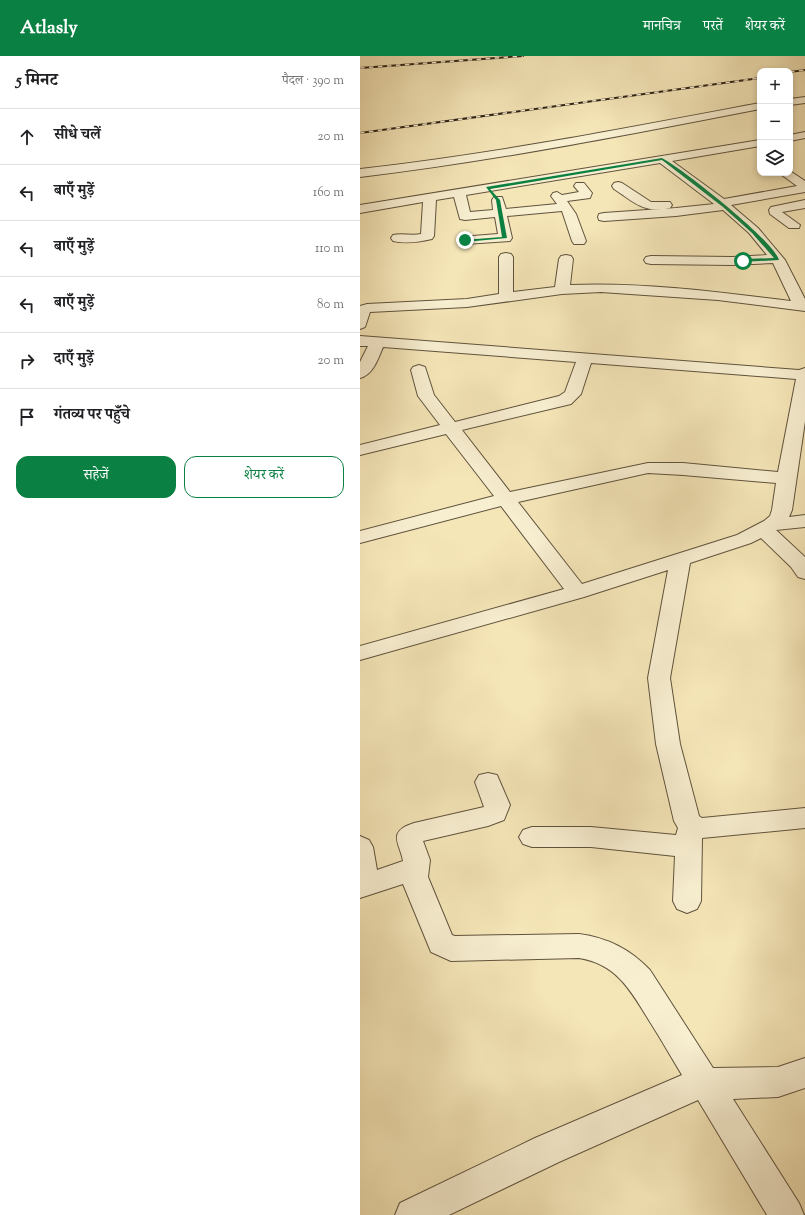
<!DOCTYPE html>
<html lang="hi">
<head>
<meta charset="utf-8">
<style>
  body { margin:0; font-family:"Sorts Mill Goudy","Noto Serif Devanagari",serif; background:#f6f6f6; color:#202124 }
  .controls { position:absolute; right:12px; top:12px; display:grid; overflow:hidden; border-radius:8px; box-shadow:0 2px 6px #0003 }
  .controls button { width:36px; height:36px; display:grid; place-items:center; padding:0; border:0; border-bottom:1px solid #e0e0e0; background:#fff; color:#202124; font:20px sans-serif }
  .stop { position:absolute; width:12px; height:12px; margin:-9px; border:3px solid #0b8043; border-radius:50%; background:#fff }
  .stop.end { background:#0b8043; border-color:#fff; box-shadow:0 1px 4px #0008 }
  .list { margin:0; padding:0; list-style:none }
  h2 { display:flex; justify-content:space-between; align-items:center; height:52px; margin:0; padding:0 16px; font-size:17px }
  h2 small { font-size:13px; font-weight:400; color:#757577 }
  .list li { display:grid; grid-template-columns:26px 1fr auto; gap:12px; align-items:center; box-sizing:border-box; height:56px; padding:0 16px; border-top:1px solid #e0e0e0 }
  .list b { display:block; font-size:15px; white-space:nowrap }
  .list em { font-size:13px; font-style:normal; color:#757577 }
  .actions { display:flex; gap:8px; padding:12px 16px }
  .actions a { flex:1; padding:9px 0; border:1px solid #0b8043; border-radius:12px; text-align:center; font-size:14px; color:#0b8043 }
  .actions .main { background:#0b8043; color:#fff }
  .icon { flex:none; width:22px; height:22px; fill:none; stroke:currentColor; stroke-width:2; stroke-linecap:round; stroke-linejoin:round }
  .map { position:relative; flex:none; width:445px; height:1159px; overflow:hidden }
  header { display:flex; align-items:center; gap:24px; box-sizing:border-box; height:56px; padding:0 20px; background:#0b8043; color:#fff }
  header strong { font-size:19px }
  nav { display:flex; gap:22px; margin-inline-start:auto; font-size:14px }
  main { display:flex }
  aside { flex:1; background:#fff }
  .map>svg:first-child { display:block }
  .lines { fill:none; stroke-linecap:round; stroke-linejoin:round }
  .minor-casing { stroke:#60533d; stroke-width:2 }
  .minor { fill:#f8efd1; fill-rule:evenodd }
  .rail-casing { stroke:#2f2214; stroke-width:2 }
  .rail { stroke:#f8efd1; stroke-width:1.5; stroke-dasharray:4.5; stroke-linecap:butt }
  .route { fill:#0b8043 }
</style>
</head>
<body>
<header>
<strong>Atlasly</strong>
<nav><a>मानचित्र</a><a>परतें</a><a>शेयर करें</a></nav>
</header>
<main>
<aside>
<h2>5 मिनट<small>पैदल · 390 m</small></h2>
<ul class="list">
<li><svg class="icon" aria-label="ahead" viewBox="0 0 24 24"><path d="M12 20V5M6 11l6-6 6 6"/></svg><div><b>सीधे चलें</b></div><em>20 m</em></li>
<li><svg class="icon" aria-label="left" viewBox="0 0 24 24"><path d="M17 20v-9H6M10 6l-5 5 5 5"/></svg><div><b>बाएँ मुड़ें</b></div><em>160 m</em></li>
<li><svg class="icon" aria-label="left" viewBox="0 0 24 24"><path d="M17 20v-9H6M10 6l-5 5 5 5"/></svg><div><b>बाएँ मुड़ें</b></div><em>110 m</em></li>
<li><svg class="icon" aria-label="left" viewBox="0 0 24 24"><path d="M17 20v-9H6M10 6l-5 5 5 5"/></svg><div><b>बाएँ मुड़ें</b></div><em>80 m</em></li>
<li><svg class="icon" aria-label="right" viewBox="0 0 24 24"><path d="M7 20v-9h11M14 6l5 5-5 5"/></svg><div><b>दाएँ मुड़ें</b></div><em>20 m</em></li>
<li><svg class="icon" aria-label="arrive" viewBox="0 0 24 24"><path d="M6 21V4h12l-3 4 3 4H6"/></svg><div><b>गंतव्य पर पहुँचे</b></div></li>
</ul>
<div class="actions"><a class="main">सहेजें</a><a>शेयर करें</a></div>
</aside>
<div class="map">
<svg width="445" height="1159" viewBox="0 0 445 1159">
  <rect width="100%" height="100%" fill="#f5e6b8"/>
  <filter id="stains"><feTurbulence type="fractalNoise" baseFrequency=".005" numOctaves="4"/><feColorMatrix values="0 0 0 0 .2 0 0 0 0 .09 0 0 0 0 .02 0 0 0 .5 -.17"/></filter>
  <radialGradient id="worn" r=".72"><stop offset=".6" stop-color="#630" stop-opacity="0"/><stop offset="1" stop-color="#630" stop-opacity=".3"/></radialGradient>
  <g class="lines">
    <defs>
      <g id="minor">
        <path d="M 445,41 L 445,47 L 430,49 L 430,43 Z"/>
        <path d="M 400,47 L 400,53 C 267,79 134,105 0,121 L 0,113 C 134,98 267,72 400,47 Z"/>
        <path d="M 445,76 L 445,82 L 430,85 L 430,79 Z"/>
        <path d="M 400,84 L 400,90 L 312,105 L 364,143 L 437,130 L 419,117 L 430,117 L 430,115 L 445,125 L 445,136 L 371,149 L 398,172 L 425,204 L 445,243 L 445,255 L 358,244 L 241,236 L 202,238 L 107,251 L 10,256 L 5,271 L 0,273 L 0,250 L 7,248 L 107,243 L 139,238 L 139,201 L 141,198 L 146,197 L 151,198 L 153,201 L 153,236 L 195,231 L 199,203 L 201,200 L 206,199 L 211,200 L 213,203 L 210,229 C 283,226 358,236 431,245 L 413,207 L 372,209 L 291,208 L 286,207 L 284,204 L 286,201 L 291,200 L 372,201 L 407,199 L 389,177 L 363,154 L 316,160 L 244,165 L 239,164 L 238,161 L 239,158 L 244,157 L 316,152 L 354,148 L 300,107 L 106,139 L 110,156 L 133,154 L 132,144 L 134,141 L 142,141 L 146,153 L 197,148 L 191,140 L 193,137 L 197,136 L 202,139 L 219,136 L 214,130 L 216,127 L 224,127 L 232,137 L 230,142 L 207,145 L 216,158 L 226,185 L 224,188 L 214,188 L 212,185 L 202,155 L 147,160 L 152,182 L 150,185 L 105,188 L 100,187 L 98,184 L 100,181 L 138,178 L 135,161 L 105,164 L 100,163 L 94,141 L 76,144 L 74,180 L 72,183 C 59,186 47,188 33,185 L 31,182 L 33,179 C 42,177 52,180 61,178 L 63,146 L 0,157 L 0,149 Z"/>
        <path d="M 258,126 L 262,127 L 291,146 L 310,146 L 312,149 L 310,152 C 284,158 274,146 254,133 L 252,130 L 254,127 Z"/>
        <path d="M 445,144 L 445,152 L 422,156 L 440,169 L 439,172 L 429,172 L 410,158 L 409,154 L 411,151 Z"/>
        <path d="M 0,280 L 439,314 L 445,312 L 445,365 L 432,454 L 429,461 L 445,459 L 445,471 L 416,474 L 445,501 L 445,523 L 438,521 L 431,511 L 401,482 L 391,487 L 330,507 L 310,622 L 320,688 L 339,760 L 342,762 L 445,752 L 445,772 L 342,782 L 341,845 L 337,853 L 327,857 L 317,853 L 313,845 L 315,800 L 231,791 L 172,791 L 163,788 L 159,781 L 163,774 L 172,771 L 231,771 L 316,779 L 318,772 L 314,765 L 296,688 L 288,622 L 308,514 L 224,541 L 0,604 L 0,590 L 204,533 L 141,450 L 0,487 L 0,475 L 134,440 L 86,378 L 0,399 L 0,389 L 80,369 L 58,340 L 51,314 L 53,311 L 59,309 L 65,311 L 74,339 L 95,366 L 199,340 L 205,336 L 216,306 L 23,291 C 18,303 13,319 0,322 L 0,306 L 8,290 L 0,290 ZM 231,307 L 436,323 L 418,416 L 323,407 L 288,407 L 150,436 L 102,374 L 211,348 L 221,338 ZM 288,417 L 323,419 L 416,427 L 412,454 L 410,460 L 404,465 L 377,479 L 222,528 L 158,446 Z"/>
        <path d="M 128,717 L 137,719 L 150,749 L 144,764 L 128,770 L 63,785 L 70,804 L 68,821 L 92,879 L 95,880 L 219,878 C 248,882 270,893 290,914 L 353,1012 L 418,1011 L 445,1002 L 445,1032 L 418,1041 L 373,1043 L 439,1147 L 444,1159 L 407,1159 L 338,1044 L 199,1106 L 89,1159 L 35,1159 L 40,1147 L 175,1082 L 322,1019 C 311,1001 301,983 290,966 C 271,935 257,908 219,902 L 91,905 L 71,896 L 43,828 L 0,842 L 0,780 L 9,784 L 13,791 L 17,814 L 43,805 C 40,787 26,776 54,767 L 124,751 L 115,726 L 119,719 Z"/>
      </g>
    </defs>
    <use href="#minor" class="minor-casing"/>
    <use href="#minor" class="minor"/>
    <defs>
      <g id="rail">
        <path d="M 0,12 L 163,0"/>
        <path d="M 430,16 L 445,14"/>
        <path d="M 0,77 L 400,22"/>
      </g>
    </defs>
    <use href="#rail" class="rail-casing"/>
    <use href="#rail" class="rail"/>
  </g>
  <path class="route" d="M 302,102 C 323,113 414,185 419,204 L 381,206 L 383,203 L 414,202 L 392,177 L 363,151 L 302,104 L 130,133 L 140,144 L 147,182 L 105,186 L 103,184 L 142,181 L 136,144 L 126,131 Z"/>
  <rect width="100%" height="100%" filter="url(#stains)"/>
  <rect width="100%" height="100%" fill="url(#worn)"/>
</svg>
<div class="controls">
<button>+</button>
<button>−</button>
<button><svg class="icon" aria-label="layers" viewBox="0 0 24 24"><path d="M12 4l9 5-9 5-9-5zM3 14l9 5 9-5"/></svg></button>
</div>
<div class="stop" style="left:383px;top:205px"></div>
<div class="stop end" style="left:105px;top:184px"></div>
</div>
</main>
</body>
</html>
